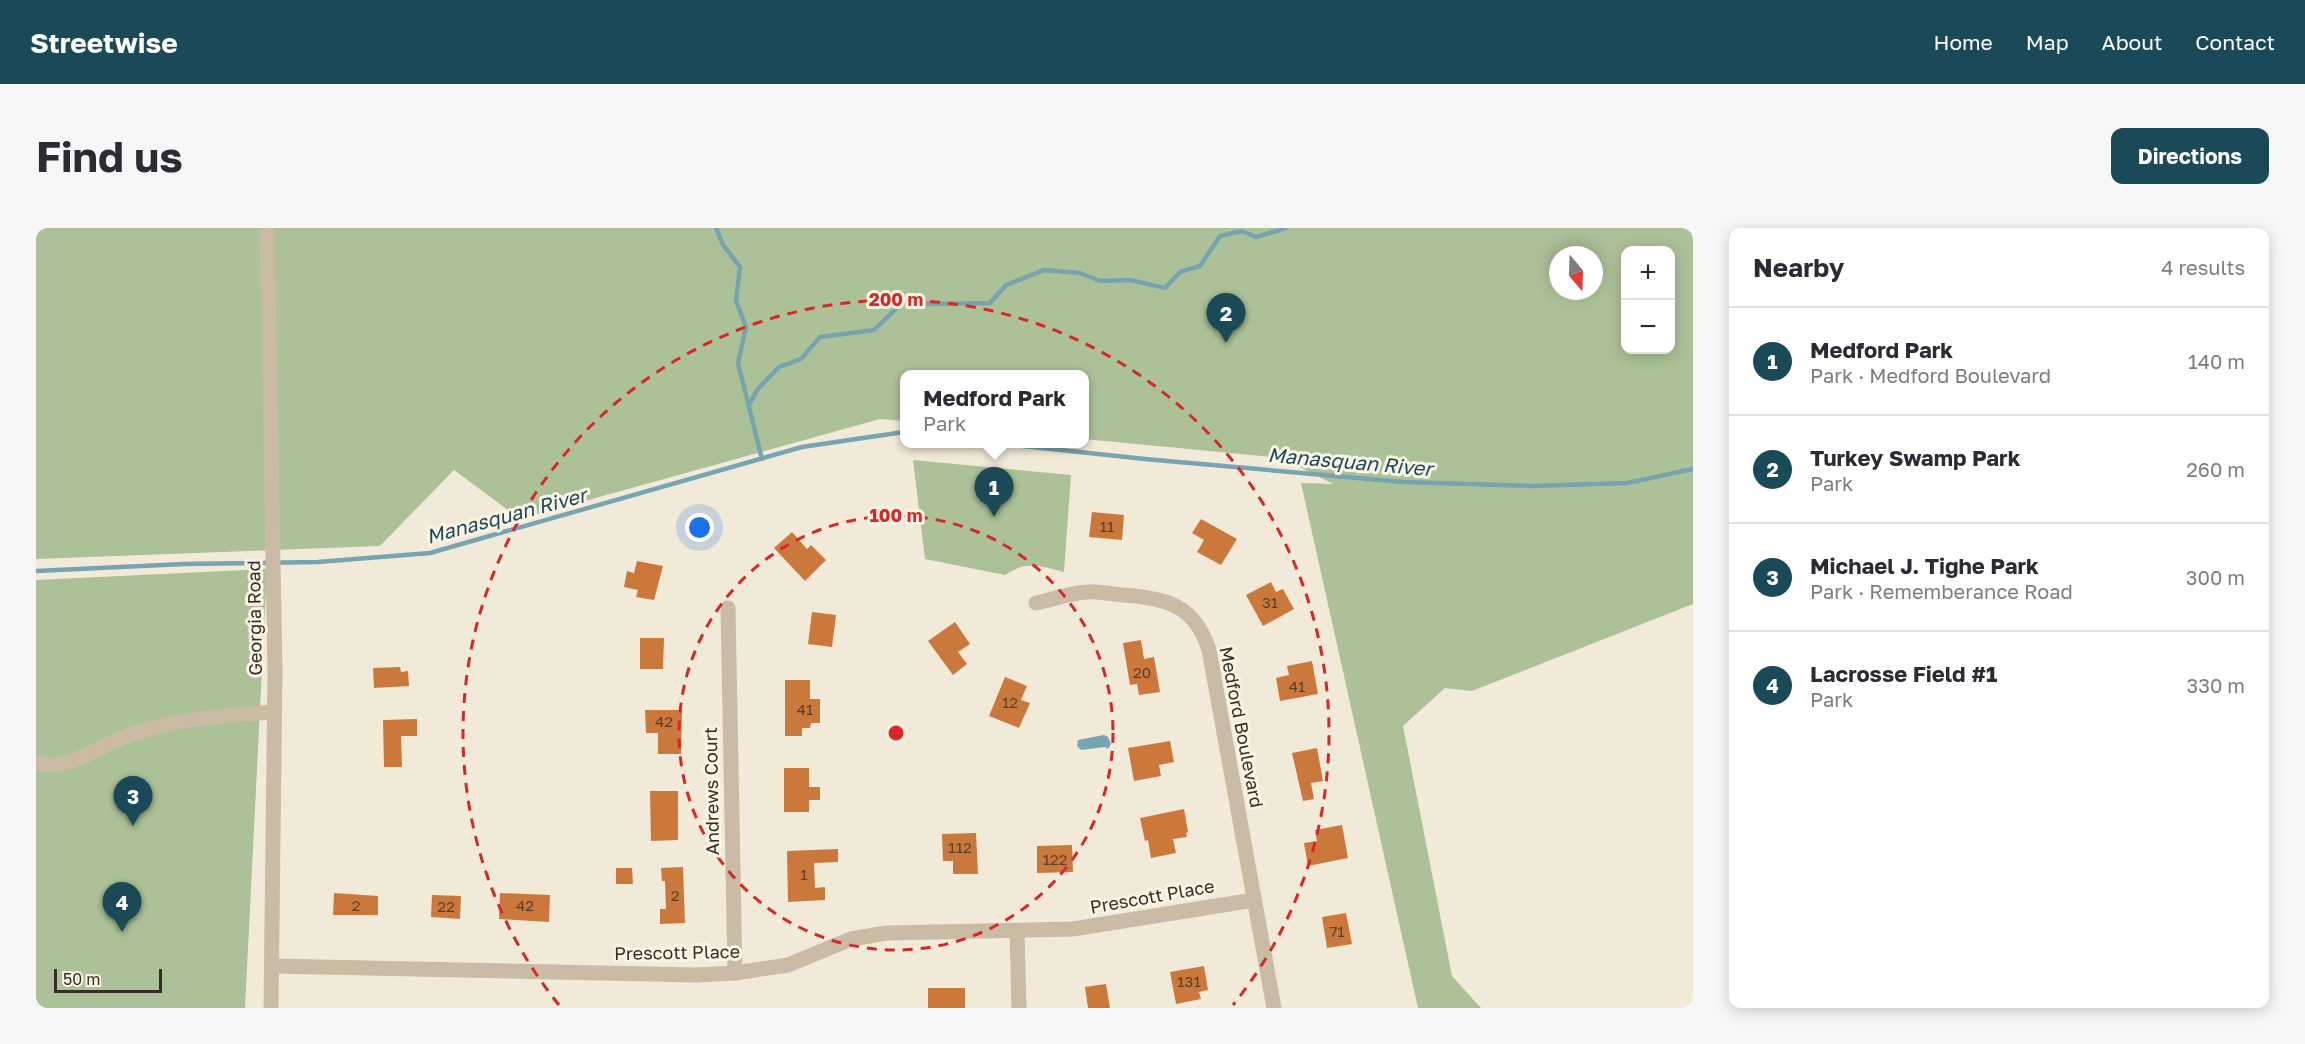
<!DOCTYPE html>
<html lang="en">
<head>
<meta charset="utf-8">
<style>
  body { margin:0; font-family:"Golos Text",sans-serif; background:#f7f7f7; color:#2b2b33 }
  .controls { position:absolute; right:18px; top:18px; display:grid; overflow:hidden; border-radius:12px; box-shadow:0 3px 15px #0003 }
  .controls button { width:54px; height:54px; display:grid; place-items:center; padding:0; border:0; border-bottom:2px solid #e1e1e2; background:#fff; color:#2b2b33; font:30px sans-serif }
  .compass { position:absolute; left:1513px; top:18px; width:54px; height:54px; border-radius:50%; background:#fff; box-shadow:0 3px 15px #0003; rotate:161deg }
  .scale { position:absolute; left:18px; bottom:15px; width:108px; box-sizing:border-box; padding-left:6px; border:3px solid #352d26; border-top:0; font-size:16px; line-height:21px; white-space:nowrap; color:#352d26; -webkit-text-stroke:4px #faf4e4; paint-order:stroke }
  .you { position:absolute; left:664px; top:300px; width:21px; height:21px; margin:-15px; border:4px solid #fff; border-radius:50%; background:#1a73e8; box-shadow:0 0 0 9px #1a73e833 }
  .badge { display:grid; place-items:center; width:39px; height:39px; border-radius:50%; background:#1a4958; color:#fff; font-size:20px; font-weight:700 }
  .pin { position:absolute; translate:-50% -50px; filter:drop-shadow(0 2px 3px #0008) }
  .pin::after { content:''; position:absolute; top:32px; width:21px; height:18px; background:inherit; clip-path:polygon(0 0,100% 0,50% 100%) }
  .popup { position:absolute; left:864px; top:142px; width:189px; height:78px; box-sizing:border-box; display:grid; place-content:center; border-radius:12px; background:#fff; filter:drop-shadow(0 2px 4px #0005); font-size:20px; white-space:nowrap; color:#7c7c81 }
  .popup b { font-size:22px; color:#2b2b33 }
  .popup::after { content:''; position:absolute; left:50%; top:100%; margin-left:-12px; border:12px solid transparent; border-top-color:#fff }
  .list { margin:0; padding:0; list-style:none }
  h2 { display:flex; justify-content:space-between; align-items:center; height:78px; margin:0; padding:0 24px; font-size:26px }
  h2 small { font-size:20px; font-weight:400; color:#7c7c81 }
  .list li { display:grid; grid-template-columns:39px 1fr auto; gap:18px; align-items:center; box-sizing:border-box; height:108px; padding:0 24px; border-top:2px solid #e1e1e2 }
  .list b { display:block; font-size:22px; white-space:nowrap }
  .list p { margin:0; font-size:20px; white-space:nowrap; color:#7c7c81 }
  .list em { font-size:20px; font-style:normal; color:#7c7c81 }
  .map { position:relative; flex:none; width:1657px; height:780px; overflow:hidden; border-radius:12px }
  header { display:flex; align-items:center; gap:36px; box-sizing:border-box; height:84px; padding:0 30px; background:#1a4958; color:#fff }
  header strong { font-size:28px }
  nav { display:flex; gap:33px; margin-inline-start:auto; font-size:21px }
  .intro { display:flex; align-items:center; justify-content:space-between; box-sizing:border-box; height:144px; padding:0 36px }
  h1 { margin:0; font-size:42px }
  .button { padding:15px 27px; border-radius:12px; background:#1a4958; color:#fff; font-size:21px; font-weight:700 }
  main { display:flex; gap:36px; padding:0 36px }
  aside { flex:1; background:#fff; border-radius:12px; box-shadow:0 3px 15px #0003 }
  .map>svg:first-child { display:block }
  .green { fill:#acc197; fill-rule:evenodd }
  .water { fill:#76a4b0 }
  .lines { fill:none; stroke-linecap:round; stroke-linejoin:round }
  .stream { stroke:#76a4b0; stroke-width:4.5 }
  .building { fill:#cb783d }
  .minor { stroke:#cabca4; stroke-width:15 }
  .ring { fill:none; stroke:#d62828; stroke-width:3; stroke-dasharray:10 8 }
  .labels { text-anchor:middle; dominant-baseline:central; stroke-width:6; stroke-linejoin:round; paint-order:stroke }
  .number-label { font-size:15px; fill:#5a402c }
  .street-label { font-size:18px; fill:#352d26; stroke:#faf4e4 }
  .water-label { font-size:20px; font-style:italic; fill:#1a4958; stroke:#faf4e4 }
  .centre { fill:#d62828; stroke:#faf4e4; stroke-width:3 }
  .ring-label { font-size:18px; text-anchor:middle; font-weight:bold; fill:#d62828; stroke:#faf4e4; stroke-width:6; stroke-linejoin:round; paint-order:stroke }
</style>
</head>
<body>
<header>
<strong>Streetwise</strong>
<nav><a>Home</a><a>Map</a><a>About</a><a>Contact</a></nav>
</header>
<div class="intro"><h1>Find us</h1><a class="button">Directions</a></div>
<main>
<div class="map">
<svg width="1657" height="780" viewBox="0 0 1657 780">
  <rect width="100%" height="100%" fill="#f2ead8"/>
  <g class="green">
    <path d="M 0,0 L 1657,0 L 1657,376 L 1436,463 L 1409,460 L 1367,498 L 1416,748 L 1445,780 L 1382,780 L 1265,255 L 1297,256 L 1246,230 L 1048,211 L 1048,146 L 868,146 L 868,193 L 844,191 L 484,291 L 418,242 L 344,318 L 0,331 ZM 1590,22 L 1634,22 L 1634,122 L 1590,122 ZM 1522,27 L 1558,27 L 1558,63 L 1522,63 Z"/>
    <path d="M 877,232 L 1035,247 L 1028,344 C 1003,338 992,332 969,347 L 889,331 Z"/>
    <path d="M 231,341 L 209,780 L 0,780 L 0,352 Z"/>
  </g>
  <path class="water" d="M 1068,507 L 1072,509 L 1075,516 L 1072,521 L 1069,519 L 1045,522 L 1041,518 L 1042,512 Z"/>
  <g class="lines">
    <g class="stream">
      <path d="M 680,0 L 687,17 L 704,39 L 700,73 L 710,99 L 702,135 L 726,231"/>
      <path d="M 713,177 L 721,162 L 743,139 L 765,131 L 784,109 L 838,102 L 868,73 L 895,76 L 954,75 L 970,57 L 1008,42 L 1044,45 L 1064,53 L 1094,52 L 1129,60 L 1144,44 L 1164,38 L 1184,8 L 1206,3 L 1220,9 L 1250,0"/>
      <path d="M 969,216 L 1109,231 L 1367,254 L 1496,258 L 1591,255 L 1657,241"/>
      <path d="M 0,343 L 148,336 L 282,334 L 394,325 L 766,219 L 868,204"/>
    </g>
  </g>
  <g class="building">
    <path d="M 1056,284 L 1088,287 L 1086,312 L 1053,309 Z"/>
    <path d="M 1165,291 L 1201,311 L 1185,337 L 1161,324 L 1168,312 L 1156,305 Z"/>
    <path d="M 756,304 L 771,321 L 775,317 L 790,332 L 769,353 L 738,320 Z"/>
    <path d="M 601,333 L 627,338 L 618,372 L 600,369 L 602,362 L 588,359 L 591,343 L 598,345 Z"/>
    <path d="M 1235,354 L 1240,364 L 1247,361 L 1258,381 L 1227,398 L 1210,367 Z"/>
    <path d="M 776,384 L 800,387 L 796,419 L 772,416 Z"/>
    <path d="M 919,394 L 934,416 L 922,424 L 931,436 L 917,447 L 892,413 Z"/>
    <path d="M 604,410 L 628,410 L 627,441 L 604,441 Z"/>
    <path d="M 1105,412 L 1108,431 L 1118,429 L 1124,464 L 1103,467 L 1101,456 L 1094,457 L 1087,415 Z"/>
    <path d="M 1276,433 L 1282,466 L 1244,473 L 1240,450 L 1253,447 L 1251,438 Z"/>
    <path d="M 364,439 L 365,444 L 372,443 L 373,458 L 338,460 L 337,440 Z"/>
    <path d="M 969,449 L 991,458 L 985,472 L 994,475 L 983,500 L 953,488 Z"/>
    <path d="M 749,452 L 774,452 L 774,471 L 784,471 L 784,495 L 775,495 L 774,500 L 766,500 L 766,508 L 749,508 Z"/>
    <path d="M 609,482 L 646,482 L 645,526 L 622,526 L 622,505 L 610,505 Z"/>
    <path d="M 381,491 L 381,508 L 365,508 L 366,539 L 348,539 L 347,492 Z"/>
    <path d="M 1134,513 L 1138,534 L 1123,537 L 1125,548 L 1098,553 L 1092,520 Z"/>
    <path d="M 1281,520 L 1287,553 L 1275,555 L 1278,571 L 1267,573 L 1256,525 Z"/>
    <path d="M 748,540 L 773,540 L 773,559 L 784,559 L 784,572 L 773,572 L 773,584 L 748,584 Z"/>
    <path d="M 614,563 L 642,563 L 642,612 L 615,613 Z"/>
    <path d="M 1148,581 L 1152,604 L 1150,605 L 1151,609 L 1137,611 L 1140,625 L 1115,630 L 1112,612 L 1109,613 L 1104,590 Z"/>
    <path d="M 1306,597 L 1312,630 L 1272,638 L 1268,615 L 1281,613 L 1279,602 Z"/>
    <path d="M 940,605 L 942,646 L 917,646 L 917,633 L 907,633 L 906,606 Z"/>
    <path d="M 1036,617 L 1037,644 L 1001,645 L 1001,618 Z"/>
    <path d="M 802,621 L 802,634 L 778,635 L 779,660 L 789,659 L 789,672 L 752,674 L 751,623 Z"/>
    <path d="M 647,639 L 649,695 L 624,696 L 624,681 L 630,681 L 629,653 L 626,653 L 625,640 Z"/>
    <path d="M 580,640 L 596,640 L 597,656 L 580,656 Z"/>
    <path d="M 298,665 L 342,668 L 342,687 L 297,687 Z"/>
    <path d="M 464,665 L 514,667 L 513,694 L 463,691 Z"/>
    <path d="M 396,667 L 425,668 L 424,691 L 395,689 Z"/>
    <path d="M 1310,685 L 1316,716 L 1291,720 L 1286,689 Z"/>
    <path d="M 1168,738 L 1172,762 L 1163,764 L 1165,771 L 1140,776 L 1134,744 Z"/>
    <path d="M 1070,756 L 1074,780 L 1052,780 L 1049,759 Z"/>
    <rect x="892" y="760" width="37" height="20"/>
  </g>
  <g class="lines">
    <g class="minor">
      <path d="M 231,0 L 239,443 L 235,780"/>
      <path d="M 1000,375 C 1016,372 1034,365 1050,364 C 1062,363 1075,366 1087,367 C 1130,370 1159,377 1173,422 L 1238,780"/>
      <path d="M 692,380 L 699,745"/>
      <path d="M 0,534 C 27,544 55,524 79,513 C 130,491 184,488 238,484"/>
      <path d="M 981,703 L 983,780"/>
      <path d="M 236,738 L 660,747 L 699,745 L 752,737 L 815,711 L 850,705 L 1037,701 L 1218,672"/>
    </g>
  </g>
  <g class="ring">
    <circle cx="860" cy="505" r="217"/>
    <path d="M523 777A433 433 0 1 1 1197 777"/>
  </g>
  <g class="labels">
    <g class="number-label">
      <text x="1071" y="298">11</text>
      <text x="1234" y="374">31</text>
      <text x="1106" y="444">20</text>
      <text x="1261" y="458">41</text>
      <text x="974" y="474">12</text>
      <text x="769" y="481">41</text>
      <text x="628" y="493">42</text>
      <text x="924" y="619">112</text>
      <text x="1019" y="631">122</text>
      <text x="768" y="646">1</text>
      <text x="639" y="667">2</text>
      <text x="320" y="677">2</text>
      <text x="489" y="677">42</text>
      <text x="410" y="678">22</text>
      <text x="1301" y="703">71</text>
      <text x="1153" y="753">131</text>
    </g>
    <g class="street-label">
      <text transform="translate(218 390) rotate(-91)">Georgia Road</text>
      <text transform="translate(1206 499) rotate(79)">Medford Boulevard</text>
      <text transform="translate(675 563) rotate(-91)">Andrews Court</text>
      <text transform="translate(1116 668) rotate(-10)">Prescott Place</text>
      <text transform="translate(641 724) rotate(-1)">Prescott Place</text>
    </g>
    <g class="water-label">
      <text transform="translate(1314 233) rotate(5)">Manasquan River</text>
      <text transform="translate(470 287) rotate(-15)">Manasquan River</text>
    </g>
  </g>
  <circle cx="860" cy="505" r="9" class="centre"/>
  <g class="ring-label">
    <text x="860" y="78">200 m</text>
    <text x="860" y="294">100 m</text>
  </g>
</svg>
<div class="controls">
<button>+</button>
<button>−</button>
</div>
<svg class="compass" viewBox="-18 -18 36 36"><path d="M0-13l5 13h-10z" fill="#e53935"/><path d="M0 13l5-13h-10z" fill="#7c7c81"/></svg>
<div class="scale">50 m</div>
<div class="you"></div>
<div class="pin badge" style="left:958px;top:289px">1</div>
<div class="popup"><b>Medford Park</b>Park</div>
<div class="pin badge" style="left:1190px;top:115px">2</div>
<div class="pin badge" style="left:97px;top:598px">3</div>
<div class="pin badge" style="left:86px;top:704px">4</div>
</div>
<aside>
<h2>Nearby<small>4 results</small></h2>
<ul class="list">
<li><span class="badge">1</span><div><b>Medford Park</b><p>Park · Medford Boulevard</p></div><em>140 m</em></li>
<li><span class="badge">2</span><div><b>Turkey Swamp Park</b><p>Park</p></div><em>260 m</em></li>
<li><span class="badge">3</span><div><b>Michael J. Tighe Park</b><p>Park · Rememberance Road</p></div><em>300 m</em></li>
<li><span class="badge">4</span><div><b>Lacrosse Field #1</b><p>Park</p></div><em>330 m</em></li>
</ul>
</aside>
</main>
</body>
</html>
